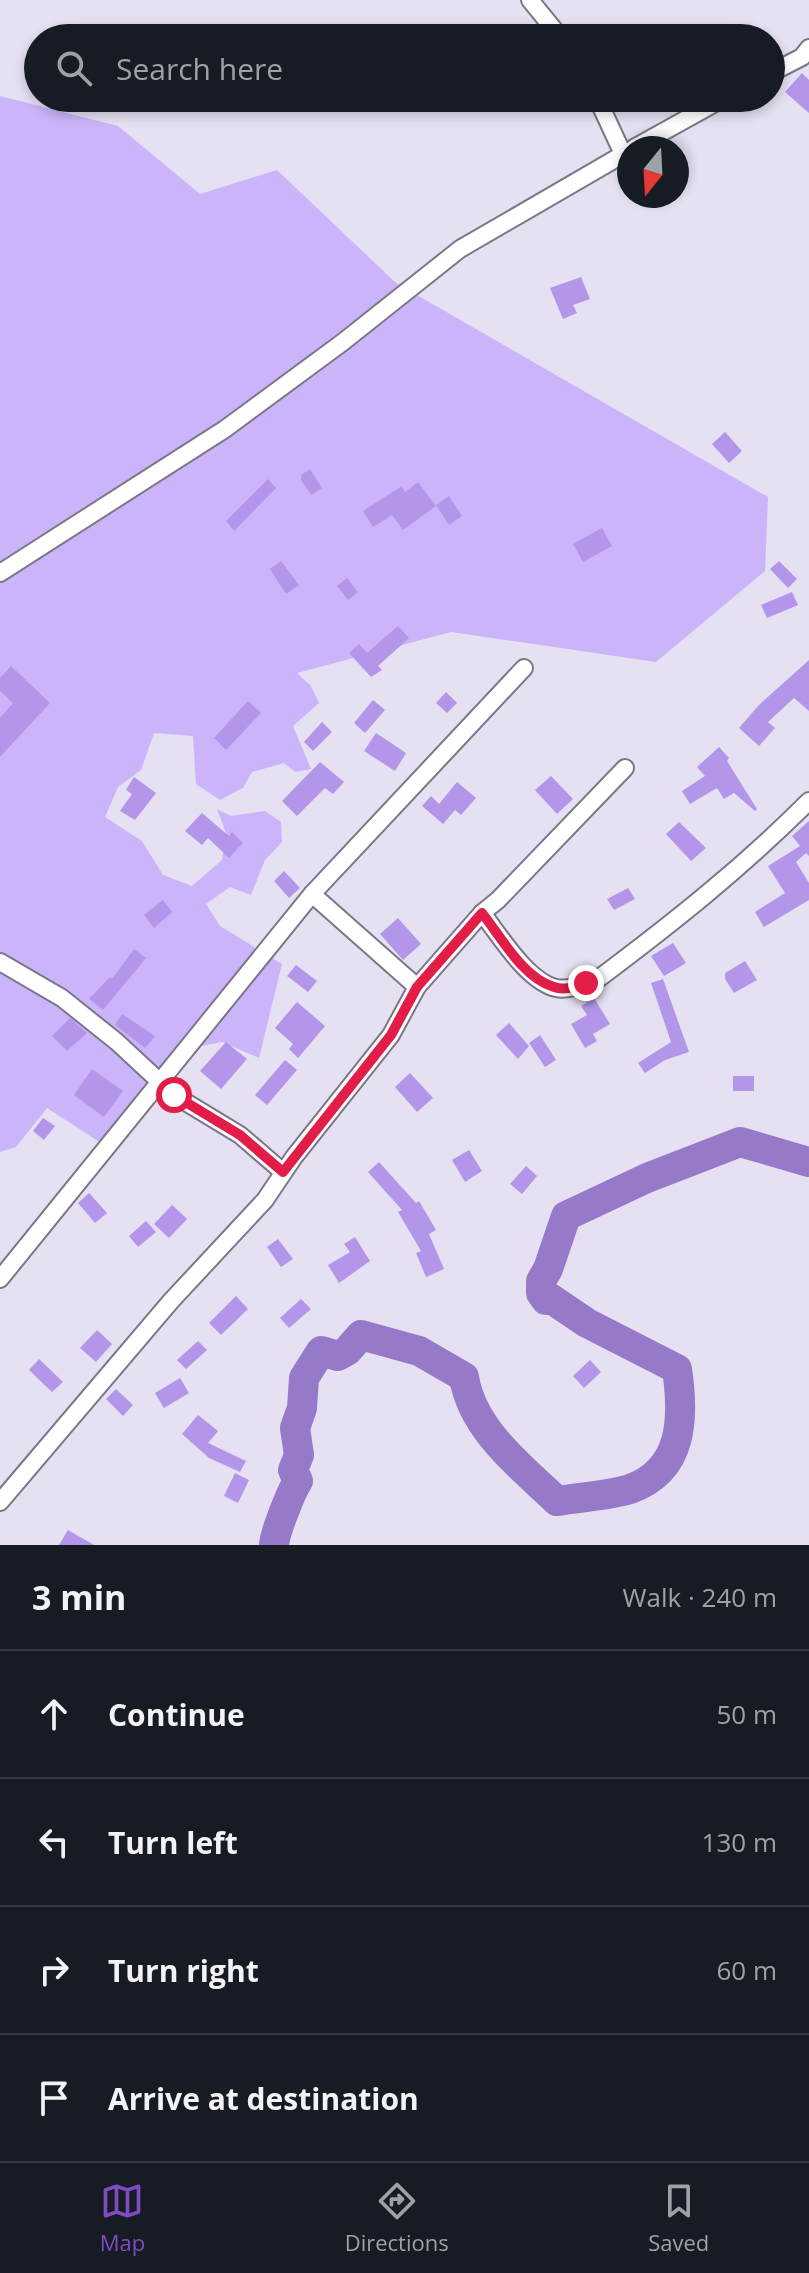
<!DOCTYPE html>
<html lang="en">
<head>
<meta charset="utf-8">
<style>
  body { margin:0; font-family:"Open Sans",sans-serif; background:#242831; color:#f1f3f6 }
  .compass { position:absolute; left:617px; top:136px; width:72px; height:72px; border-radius:50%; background:#171b24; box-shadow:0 4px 12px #0003; rotate:198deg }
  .stop { position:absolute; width:24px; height:24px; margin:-18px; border:6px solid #e11d48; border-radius:50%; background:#fff }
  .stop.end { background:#e11d48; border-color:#fff; box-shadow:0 2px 8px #0008 }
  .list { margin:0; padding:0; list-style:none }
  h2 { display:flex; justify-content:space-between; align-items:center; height:104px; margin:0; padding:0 32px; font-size:34px }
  h2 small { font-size:26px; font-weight:400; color:#9ea1a6 }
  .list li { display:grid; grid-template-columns:52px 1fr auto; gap:24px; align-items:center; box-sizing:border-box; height:128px; padding:0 32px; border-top:2px solid #363941 }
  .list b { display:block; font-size:30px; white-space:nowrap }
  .list em { font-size:26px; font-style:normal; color:#9ea1a6 }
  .icon { flex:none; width:44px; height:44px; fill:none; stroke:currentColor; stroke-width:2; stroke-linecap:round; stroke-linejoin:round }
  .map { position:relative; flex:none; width:809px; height:1545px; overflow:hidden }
  .search { position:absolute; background:#171b24; box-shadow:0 4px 12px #0003; left:24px; right:24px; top:24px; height:88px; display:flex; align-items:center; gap:20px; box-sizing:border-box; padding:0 28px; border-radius:44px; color:#9ea1a6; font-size:30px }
  .sheet { height:616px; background:#171b24 }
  nav { display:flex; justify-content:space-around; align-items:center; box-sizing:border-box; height:112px; border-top:2px solid #363941; background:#171b24; font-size:22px; color:#9ea1a6 }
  nav a { display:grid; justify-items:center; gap:4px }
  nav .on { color:#7e4bc3 }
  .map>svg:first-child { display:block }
  .green { fill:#ccb4fb }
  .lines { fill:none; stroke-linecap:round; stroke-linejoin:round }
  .river { stroke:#9679c9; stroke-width:30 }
  .building { fill:#b396e9 }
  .street-casing { stroke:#7c7787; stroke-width:20 }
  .street { stroke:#fff; stroke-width:16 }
  .route { stroke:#e11d48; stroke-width:10 }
</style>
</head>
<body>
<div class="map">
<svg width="809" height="1545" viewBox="0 0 809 1545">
  <rect width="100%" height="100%" fill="#e5e0f2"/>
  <path class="green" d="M 0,96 L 118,126 L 200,194 L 277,170 L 396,283 L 768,497 L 765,571 L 656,662 L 451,632 L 297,673 L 311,686 L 319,703 L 293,726 L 311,769 L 295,772 L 284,763 L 252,772 L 243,788 L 220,800 L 196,784 L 193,736 L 154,733 L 141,770 L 118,787 L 105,817 L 142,841 L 163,875 L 192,886 L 222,860 L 226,833 L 217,809 L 231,816 L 265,811 L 281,822 L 282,842 L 265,860 L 251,895 L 230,887 L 206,904 L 220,926 L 282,964 L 259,1058 L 222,1042 L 177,1051 L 101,1143 L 47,1108 L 16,1147 L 0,1152 Z"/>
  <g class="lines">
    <path class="river" d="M 274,1545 C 275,1532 291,1492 298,1481 L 293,1470 L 299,1455 L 295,1428 L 302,1408 L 304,1378 L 321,1351 L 338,1356 L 347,1351 L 361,1335 L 419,1351 L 464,1377 C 472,1429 520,1466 557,1501 C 580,1497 608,1496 630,1489 C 684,1470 684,1417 677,1369 L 587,1323 L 550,1298 L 546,1300 L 541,1293 L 541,1281 L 548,1269 L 566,1216 L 647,1178 L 740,1142 L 809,1162"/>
  </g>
  <g class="building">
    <path d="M 802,73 L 809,80 L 809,113 L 785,92 Z"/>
    <path d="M 581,277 L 590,299 L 573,305 L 577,313 L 563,319 L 550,288 Z"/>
    <path d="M 725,432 L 742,451 L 729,463 L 712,444 Z"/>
    <path d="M 310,469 L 322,488 L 311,495 L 301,480 L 301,475 Z"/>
    <path d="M 268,479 L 276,488 L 234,531 L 226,521 Z"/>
    <path d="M 418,482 L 436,506 L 403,530 L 392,515 L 373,527 L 363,511 L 402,486 L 405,492 Z"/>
    <path d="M 449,496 L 462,516 L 449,525 L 436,505 Z"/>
    <path d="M 602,528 L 612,546 L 583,562 L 573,544 Z"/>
    <path d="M 281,561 L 299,585 L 286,594 L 270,569 Z"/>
    <path d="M 779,561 L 797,579 L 788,588 L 770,569 Z"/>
    <path d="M 347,578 L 358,592 L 348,600 L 337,586 Z"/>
    <path d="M 792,592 L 798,605 L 767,618 L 761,605 Z"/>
    <path d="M 398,626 L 409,638 L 378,666 L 382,670 L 371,677 L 349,653 L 359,644 L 367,653 Z"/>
    <path d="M 809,660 L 809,711 L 794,698 L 768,722 L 775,728 L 759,746 L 739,728 L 759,705 Z"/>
    <path d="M 11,666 L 50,703 L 0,757 L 0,718 L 13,703 L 0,691 L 0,678 Z"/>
    <path d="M 446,692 L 457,703 L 447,713 L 436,703 Z"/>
    <path d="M 373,700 L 385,710 L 365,733 L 354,723 Z"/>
    <path d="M 248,701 L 261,713 L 226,750 L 214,738 Z"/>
    <path d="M 322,722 L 332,732 L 313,751 L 304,742 Z"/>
    <path d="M 376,733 L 406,753 L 395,771 L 364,751 Z"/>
    <path d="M 719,747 L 729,758 L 727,761 L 757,809 L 755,811 L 734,793 L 724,799 L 717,788 L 690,804 L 682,791 L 705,776 L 697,767 Z"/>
    <path d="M 320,762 L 344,782 L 333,794 L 325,788 L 297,816 L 282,801 Z"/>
    <path d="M 551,776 L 573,799 L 557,814 L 535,790 Z"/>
    <path d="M 134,777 L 156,793 L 135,820 L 120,811 L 132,794 L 126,790 Z"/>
    <path d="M 457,782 L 476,798 L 461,815 L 455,810 L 443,824 L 422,806 L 431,796 L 439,804 Z"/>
    <path d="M 202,813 L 229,836 L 232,832 L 243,843 L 229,858 L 208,838 L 202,845 L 185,831 Z"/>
    <path d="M 809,821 L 809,856 L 806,853 L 796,862 L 809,883 L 809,900 L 764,927 L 755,912 L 785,893 L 768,866 L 800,846 L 792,836 Z"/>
    <path d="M 679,822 L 706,848 L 691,861 L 666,834 Z"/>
    <path d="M 284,871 L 300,888 L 289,898 L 274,881 Z"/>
    <path d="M 628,888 L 635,899 L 614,910 L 607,899 Z"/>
    <path d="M 163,900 L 172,912 L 154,928 L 144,915 Z"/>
    <path d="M 398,918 L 421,944 L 403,960 L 380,934 Z"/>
    <path d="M 673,943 L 686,963 L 664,976 L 651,956 Z"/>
    <path d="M 134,949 L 146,958 L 103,1010 L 89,999 L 110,977 L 112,979 Z"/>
    <path d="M 745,961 L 757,980 L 734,993 L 725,979 L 725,973 Z"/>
    <path d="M 296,965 L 317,981 L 308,992 L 287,976 Z"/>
    <path d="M 663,979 L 689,1052 L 665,1060 L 645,1073 L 638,1063 L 671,1042 L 651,983 Z"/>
    <path d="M 594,998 L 610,1024 L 593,1034 L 597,1041 L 585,1048 L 571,1024 L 587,1015 L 581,1006 Z"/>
    <path d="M 297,1002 L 325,1026 L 298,1058 L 289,1049 L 293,1044 L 275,1028 Z"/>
    <path d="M 122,1014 L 155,1036 L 145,1048 L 115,1025 Z"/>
    <path d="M 70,1018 L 87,1033 L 67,1051 L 52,1036 Z"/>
    <path d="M 509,1023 L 529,1046 L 518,1059 L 496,1035 Z"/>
    <path d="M 540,1035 L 556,1060 L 545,1067 L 529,1043 Z"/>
    <path d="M 226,1042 L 247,1059 L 221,1089 L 200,1071 Z"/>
    <path d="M 285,1060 L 297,1070 L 267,1105 L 255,1095 Z"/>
    <path d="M 92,1069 L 123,1091 L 104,1117 L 74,1095 Z"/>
    <path d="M 410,1073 L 433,1098 L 417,1112 L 395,1087 Z"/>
    <rect x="733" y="1076" width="21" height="15"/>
    <path d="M 43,1118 L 55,1126 L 44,1140 L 33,1131 Z"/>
    <path d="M 469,1150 L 482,1171 L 465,1182 L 452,1160 Z"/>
    <path d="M 379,1162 L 416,1203 L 419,1201 L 436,1230 L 429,1234 L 444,1269 L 426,1277 L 416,1253 L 421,1251 L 398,1212 L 402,1210 L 368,1172 Z"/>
    <path d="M 526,1166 L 537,1176 L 522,1194 L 510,1184 Z"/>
    <path d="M 89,1193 L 107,1213 L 95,1223 L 78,1203 Z"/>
    <path d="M 172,1205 L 187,1219 L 169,1238 L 154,1224 Z"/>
    <path d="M 146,1221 L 156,1232 L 138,1247 L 129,1236 Z"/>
    <path d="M 355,1237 L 370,1261 L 339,1283 L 328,1265 L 350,1252 L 344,1244 Z"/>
    <path d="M 278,1239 L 293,1259 L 281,1267 L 267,1247 Z"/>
    <path d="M 236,1296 L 248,1309 L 221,1335 L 209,1323 Z"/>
    <path d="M 301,1299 L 311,1309 L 289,1328 L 280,1318 Z"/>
    <path d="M 97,1330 L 112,1344 L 96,1362 L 80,1348 Z"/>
    <path d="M 198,1341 L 207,1350 L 186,1369 L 177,1360 Z"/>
    <path d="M 39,1359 L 63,1382 L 52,1392 L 29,1370 Z"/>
    <path d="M 590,1360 L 601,1372 L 584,1388 L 573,1376 Z"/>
    <path d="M 180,1378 L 189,1393 L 164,1408 L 155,1393 Z"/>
    <path d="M 116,1389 L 133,1405 L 123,1416 L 106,1399 Z"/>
    <path d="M 198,1415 L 218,1431 L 208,1443 L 246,1461 L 240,1472 L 209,1458 L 182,1434 Z"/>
    <path d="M 235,1473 L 249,1480 L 238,1503 L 224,1496 Z"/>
    <path d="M 68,1530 L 94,1545 L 59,1545 Z"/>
  </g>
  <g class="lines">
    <defs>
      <g id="street">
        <path d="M 530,0 L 561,38"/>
        <path d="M 771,73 L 802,57 L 809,48"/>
        <path d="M 597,98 L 623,154"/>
        <path d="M 634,148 L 724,98"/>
        <path d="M 0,573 L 225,429 L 343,342 L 460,249 L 629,151"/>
        <path d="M 312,894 L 417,987"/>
        <path d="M 482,913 C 500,936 527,981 556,988 C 569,991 586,983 598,979 C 674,922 742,868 809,801"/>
        <path d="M 0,962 L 62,998 L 117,1042 L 174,1095 L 240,1135 L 283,1172"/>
        <path d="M 0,1279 L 312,894 L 524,668"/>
        <path d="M 0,1502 L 171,1301 L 265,1200 L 294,1157 L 391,1035 L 417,987 L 482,913 L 498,900 L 625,768"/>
      </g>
    </defs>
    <use href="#street" class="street-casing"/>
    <use href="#street" class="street"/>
  </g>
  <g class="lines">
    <path class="route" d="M 174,1095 L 240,1135 L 283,1172 L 391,1035 L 417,987 L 482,913 C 501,937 523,978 554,987 C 565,991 576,986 586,983"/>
  </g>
</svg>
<svg class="compass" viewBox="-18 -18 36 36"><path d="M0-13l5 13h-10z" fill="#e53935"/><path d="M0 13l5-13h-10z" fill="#9ea1a6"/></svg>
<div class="stop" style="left:174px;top:1095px"></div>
<div class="stop end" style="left:586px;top:983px"></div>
<div class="search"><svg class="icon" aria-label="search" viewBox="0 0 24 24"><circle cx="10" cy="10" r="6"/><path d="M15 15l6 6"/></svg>Search here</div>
</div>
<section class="sheet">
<h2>3 min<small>Walk · 240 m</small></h2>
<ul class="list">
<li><svg class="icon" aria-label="ahead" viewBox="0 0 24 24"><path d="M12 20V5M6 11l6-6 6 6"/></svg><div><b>Continue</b></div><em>50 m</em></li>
<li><svg class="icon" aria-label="left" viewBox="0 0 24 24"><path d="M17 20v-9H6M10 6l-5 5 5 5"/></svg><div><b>Turn left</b></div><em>130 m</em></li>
<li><svg class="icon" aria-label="right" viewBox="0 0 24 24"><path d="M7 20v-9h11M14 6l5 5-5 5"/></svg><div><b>Turn right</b></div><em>60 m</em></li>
<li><svg class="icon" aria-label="arrive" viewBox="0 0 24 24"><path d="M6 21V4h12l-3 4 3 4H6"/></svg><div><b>Arrive at destination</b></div></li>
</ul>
</section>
<nav>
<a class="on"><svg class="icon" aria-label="map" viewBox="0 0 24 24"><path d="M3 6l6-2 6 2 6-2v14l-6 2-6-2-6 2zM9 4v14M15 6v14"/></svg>Map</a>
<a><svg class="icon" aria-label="directions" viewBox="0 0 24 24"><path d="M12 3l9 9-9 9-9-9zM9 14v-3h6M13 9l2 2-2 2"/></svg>Directions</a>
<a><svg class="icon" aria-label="saved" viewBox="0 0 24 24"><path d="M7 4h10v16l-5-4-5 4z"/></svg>Saved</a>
</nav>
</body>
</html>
